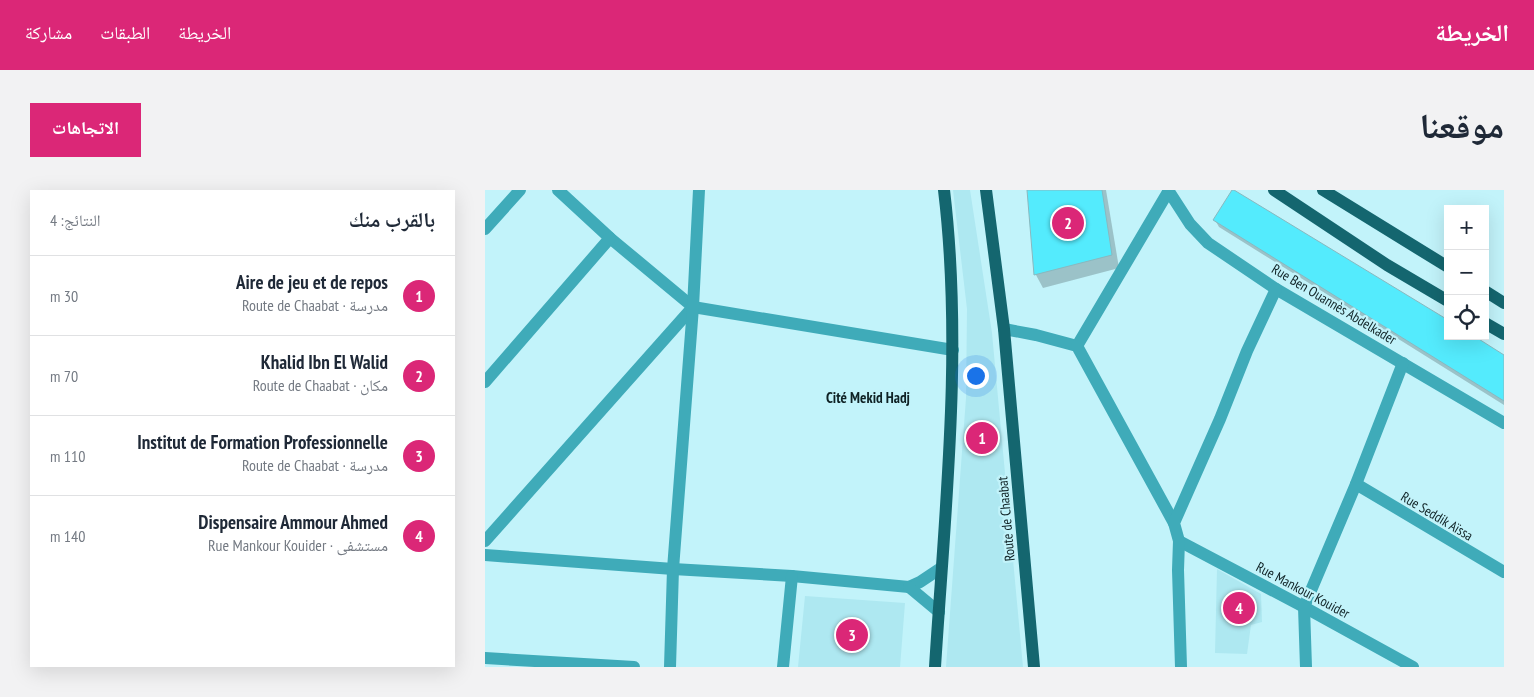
<!DOCTYPE html>
<html lang="ar">
<head>
<meta charset="utf-8">
<style>
  body { margin:0; font-family:"PT Sans Narrow","Noto Naskh Arabic",sans-serif; background:#f2f2f3; color:#1f2937; direction:rtl }
  .controls { position:absolute; right:15px; top:15px; display:grid; overflow:hidden; border-radius:0px; box-shadow:0 5px 20px #0002 }
  .controls button { width:45px; height:45px; display:grid; place-items:center; padding:0; border:0; border-bottom:1px solid #e0e1e3; background:#fff; color:#1f2937; font:25px sans-serif }
  .you { position:absolute; left:490px; top:185px; width:18px; height:18px; margin:-12px; border:4px solid #fff; border-radius:50%; background:#1a73e8; box-shadow:0 0 0 8px #1a73e833 }
  .badge { display:grid; place-items:center; width:32px; height:32px; border-radius:50%; background:#db2777; color:#fff; font-size:16px; font-weight:700 }
  .pin { position:absolute; translate:-50% -50%; border:2px solid #fff; box-shadow:0 1px 5px #0006 }
  .list { margin:0; padding:0; list-style:none }
  h2 { display:flex; justify-content:space-between; align-items:center; height:65px; margin:0; padding:0 20px; font-size:21px }
  h2 small { font-size:16px; font-weight:400; color:#747a83 }
  .list li { display:grid; grid-template-columns:32px 1fr auto; gap:15px; align-items:center; box-sizing:border-box; height:80px; padding:0 20px; border-top:1px solid #e0e1e3 }
  .list b { display:block; font-size:19px; white-space:nowrap }
  .list p { margin:0; font-size:16px; white-space:nowrap; color:#747a83 }
  .list em { font-size:16px; font-style:normal; color:#747a83 }
  .icon { flex:none; width:28px; height:28px; fill:none; stroke:currentColor; stroke-width:2; stroke-linecap:round; stroke-linejoin:round }
  .map { position:relative; flex:none; width:1019px; height:477px; overflow:hidden; direction:ltr; border-radius:0px }
  header { display:flex; align-items:center; gap:30px; box-sizing:border-box; height:70px; padding:0 25px; background:#db2777; color:#fff }
  header strong { font-size:24px }
  nav { display:flex; gap:28px; margin-inline-start:auto; font-size:18px }
  .intro { display:flex; align-items:center; justify-content:space-between; box-sizing:border-box; height:120px; padding:0 30px }
  h1 { margin:0; font-size:35px }
  .button { padding:12px 22px; border-radius:0px; background:#db2777; color:#fff; font-size:18px; font-weight:700 }
  main { display:flex; gap:30px; padding:0 30px }
  aside { flex:1; background:#fff; border-radius:0px; box-shadow:0 5px 20px #0002 }
  .map>svg:first-child { display:block }
  .built { fill:#aee8f1 }
  .shadow { fill:#0003 }
  .building { fill:#54ebfd; stroke:#89b8bf }
  .lines { fill:none; stroke-linecap:round; stroke-linejoin:round }
  .minor { stroke:#3fabb9; stroke-width:12 }
  .major { stroke:#14666f; stroke-width:12 }
  .labels { text-anchor:middle; dominant-baseline:central; stroke-width:4.5; stroke-linejoin:round; paint-order:stroke }
  .street-label { font-size:14px; fill:#0f2225; stroke:#c2f3fa }
  .neighbourhood-label { font-size:15px; font-weight:bold; fill:#0f2225; stroke:#c2f3fa }
</style>
</head>
<body>
<header>
<strong>الخريطة</strong>
<nav><a>الخريطة</a><a>الطبقات</a><a>مشاركة</a></nav>
</header>
<div class="intro"><h1>موقعنا</h1><a class="button">الاتجاهات</a></div>
<main>
<div class="map">
<svg width="1019" height="477" viewBox="0 0 1019 477">
  <rect width="100%" height="100%" fill="#c2f3fa"/>
  <g class="built">
    <path d="M 468,0 L 485,0 L 507,143 L 538,477 L 461,477 L 481,208 L 482,119 Z"/>
    <path d="M 732,379 L 776,404 L 777,432 L 766,435 L 762,464 L 730,463 Z"/>
    <path d="M 320,406 L 420,413 L 415,477 L 313,477 Z"/>
  </g>
  <g class="shadow">
    <path d="M 543,0 L 621,0 L 634,78 L 558,98 L 551,85 Z"/>
    <path d="M 730,30 L 963,146 L 1019,166 L 1019,215 L 734,37 Z"/>
  </g>
  <g class="building">
    <path d="M 542,0 L 617,0 L 627,65 L 549,85 Z"/>
    <path d="M 747,0 L 749,0 L 963,130 L 963,146 L 989,146 L 1019,165 L 1019,211 L 728,30 Z"/>
  </g>
  <g class="lines">
    <g class="minor">
      <path d="M 73,0 L 125,48 L 208,117 L 468,160"/>
      <path d="M 683,0 L 705,34 L 723,53 L 791,99 L 1019,233"/>
      <path d="M 0,39 L 35,0"/>
      <path d="M 519,139 L 551,145 L 592,156 L 689,333"/>
      <path d="M 592,156 L 683,2"/>
      <path d="M 0,192 L 125,48"/>
      <path d="M 871,294 L 1019,382"/>
      <path d="M 0,351 L 208,117"/>
      <path d="M 694,351 L 819,417 L 928,477"/>
      <path d="M 0,365 L 188,379 L 307,386 L 424,397 L 435,392 L 456,378"/>
      <path d="M 424,397 L 454,422"/>
      <path d="M 0,468 L 149,477"/>
      <path d="M 185,477 L 188,379 L 208,117 L 214,0"/>
      <path d="M 298,477 L 307,386"/>
      <path d="M 696,477 L 693,380 L 694,351 L 689,333 L 735,229 L 762,161 L 791,99"/>
      <path d="M 821,477 L 819,417 L 871,294 L 918,173"/>
    </g>
    <g class="major">
      <path d="M 501,0 L 519,139 L 549,477"/>
      <path d="M 789,0 L 902,75 L 963,111"/>
      <path d="M 838,0 L 963,77"/>
      <path d="M 1000,101 L 1019,113"/>
      <path d="M 1000,133 L 1019,144"/>
      <path d="M 450,477 C 460,319 478,158 459,0"/>
    </g>
  </g>
  <g class="labels">
    <g class="street-label">
      <text transform="translate(849 114) rotate(31)">Rue Ben Ouannès Abdelkader</text>
      <text transform="translate(952 326) rotate(31)">Rue Seddik Aïssa</text>
      <text transform="translate(521 329) rotate(-95)">Route de Chaabat</text>
      <text transform="translate(818 400) rotate(28)">Rue Mankour Kouider</text>
    </g>
    <g class="neighbourhood-label">
      <text x="383" y="207">Cité Mekid Hadj</text>
    </g>
  </g>
</svg>
<div class="controls">
<button>+</button>
<button>−</button>
<button><svg class="icon" aria-label="locate" viewBox="0 0 24 24"><circle cx="12" cy="12" r="6"/><path d="M12 2v4M12 18v4M2 12h4M18 12h4"/></svg></button>
</div>
<div class="you"></div>
<div class="pin badge" style="left:497px;top:248px">1</div>
<div class="pin badge" style="left:583px;top:33px">2</div>
<div class="pin badge" style="left:367px;top:445px">3</div>
<div class="pin badge" style="left:754px;top:418px">4</div>
</div>
<aside>
<h2>بالقرب منك<small>النتائج: 4</small></h2>
<ul class="list">
<li><span class="badge">1</span><div><b>Aire de jeu et de repos</b><p>مدرسة · Route de Chaabat</p></div><em>30 m</em></li>
<li><span class="badge">2</span><div><b>Khalid Ibn El Walid</b><p>مكان · Route de Chaabat</p></div><em>70 m</em></li>
<li><span class="badge">3</span><div><b>Institut de Formation Professionnelle</b><p>مدرسة · Route de Chaabat</p></div><em>110 m</em></li>
<li><span class="badge">4</span><div><b>Dispensaire Ammour Ahmed</b><p>مستشفى · Rue Mankour Kouider</p></div><em>140 m</em></li>
</ul>
</aside>
</main>
</body>
</html>
